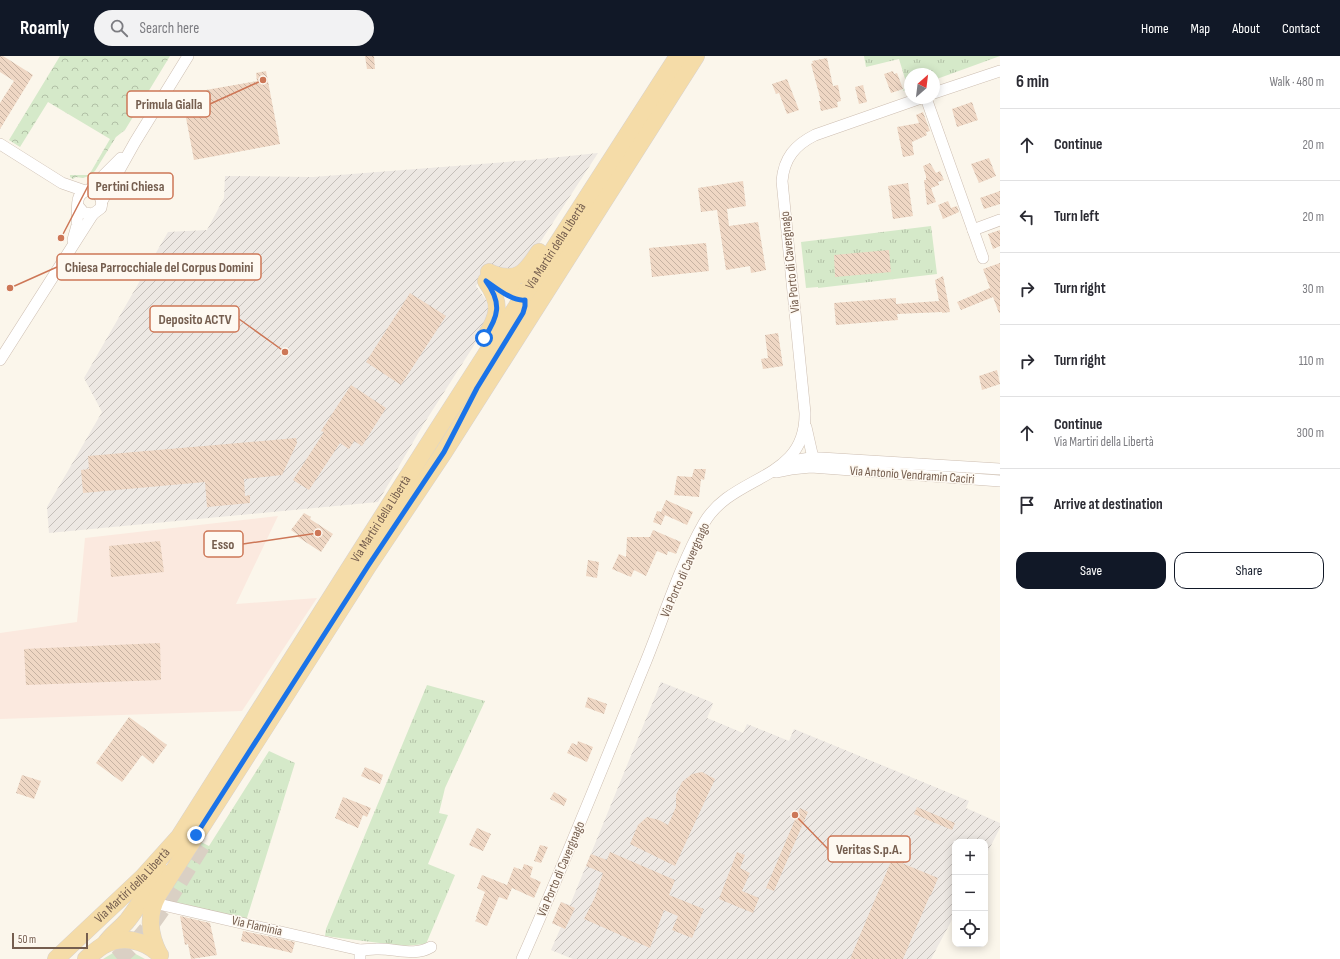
<!DOCTYPE html>
<html lang="en">
<head>
<meta charset="utf-8">
<style>
  body { margin:0; font-family:"Sofia Sans Condensed",sans-serif; background:#f2f2f3; color:#2b2b33 }
  .controls { position:absolute; right:12px; bottom:12px; display:grid; overflow:hidden; border-radius:8px; box-shadow:0 2px 10px #0003 }
  .controls button { width:36px; height:36px; display:grid; place-items:center; padding:0; border:0; border-bottom:1px solid #e1e1e2; background:#fff; color:#2b2b33; font:20px sans-serif }
  .compass { position:absolute; left:904px; top:12px; width:36px; height:36px; border-radius:50%; background:#fff; box-shadow:0 2px 10px #0003; rotate:28deg }
  .scale { position:absolute; left:12px; bottom:10px; width:76px; box-sizing:border-box; padding-left:4px; border:2px solid #755e4f; border-top:0; font-size:11px; line-height:14px; white-space:nowrap; color:#755e4f; -webkit-text-stroke:3px #fef9f1; paint-order:stroke }
  .stop { position:absolute; width:12px; height:12px; margin:-9px; border:3px solid #1a73e8; border-radius:50%; background:#fff }
  .stop.end { background:#1a73e8; border-color:#fff; box-shadow:0 1px 4px #0008 }
  .list { margin:0; padding:0; list-style:none }
  h2 { display:flex; justify-content:space-between; align-items:center; height:52px; margin:0; padding:0 16px; font-size:17px }
  h2 small { font-size:13px; font-weight:400; color:#7c7c81 }
  .list li { display:grid; grid-template-columns:26px 1fr auto; gap:12px; align-items:center; box-sizing:border-box; height:72px; padding:0 16px; border-top:1px solid #e1e1e2 }
  .list b { display:block; font-size:15px; white-space:nowrap }
  .list p { margin:0; font-size:13px; white-space:nowrap; color:#7c7c81 }
  .list em { font-size:13px; font-style:normal; color:#7c7c81 }
  .actions { display:flex; gap:8px; padding:12px 16px }
  .actions a { flex:1; padding:9px 0; border:1px solid #111827; border-radius:12px; text-align:center; font-size:14px; color:#111827 }
  .actions .main { background:#111827; color:#fff }
  .icon { flex:none; width:22px; height:22px; fill:none; stroke:currentColor; stroke-width:2; stroke-linecap:round; stroke-linejoin:round }
  .map { position:relative; flex:none; width:1000px; height:903px; overflow:hidden }
  header { display:flex; align-items:center; gap:24px; box-sizing:border-box; height:56px; padding:0 20px; background:#111827; color:#fff }
  header strong { font-size:19px }
  nav { display:flex; gap:22px; margin-inline-start:auto; font-size:14px }
  .search { width:280px; height:36px; background:#f2f2f3; display:flex; align-items:center; gap:10px; box-sizing:border-box; padding:0 14px; border-radius:22px; color:#7c7c81; font-size:15px }
  main { display:flex }
  aside { flex:1; background:#fff }
  .map>svg:first-child { display:block }
  .commercial { fill:#fbe9df }
  .industrial { fill:url(#industrial-furrows) }
  .grass { fill:url(#grass-tufts) }
  .park { fill:url(#park-crowns) }
  .building { fill:url(#building-back-hatch) }
  .lines { fill:none; stroke-linecap:round; stroke-linejoin:round }
  .primary-tunnel { stroke:#dad0c4; stroke-width:17; stroke-dasharray:17 8; stroke-linecap:butt }
  .street-casing { stroke:#cdbeb1; stroke-width:12 }
  .primary-casing { stroke:#d8d2ce; stroke-width:18 }
  .street { stroke:#fff; stroke-width:11 }
  .primary { stroke:#f5dca8; stroke-width:17 }
  .route { stroke:#1a73e8; stroke-width:5 }
  .labels { text-anchor:middle; dominant-baseline:central; stroke-width:3; stroke-linejoin:round; paint-order:stroke }
  .street-label { font-size:13px; fill:#755e4f; stroke:#fef9f1 }
  .leader { fill:none; stroke:#cd7757; stroke-width:1.5 }
  .callout-dot { fill:#cd7757; stroke:#fef9f1; stroke-width:1.5 }
  .callout { fill:#fef9f1; stroke:#cd7757; stroke-width:1.5 }
  .callout-label { font-size:14px; text-anchor:middle; font-weight:bold; fill:#755e4f }
</style>
</head>
<body>
<header>
<strong>Roamly</strong>
<div class="search"><svg class="icon" aria-label="search" viewBox="0 0 24 24"><circle cx="10" cy="10" r="6"/><path d="M15 15l6 6"/></svg>Search here</div>
<nav><a>Home</a><a>Map</a><a>About</a><a>Contact</a></nav>
</header>
<main>
<div class="map">
<svg width="1000" height="903" viewBox="0 0 1000 903">
  <defs>
    <pattern id="industrial-furrows" width="10" height="10" patternUnits="userSpaceOnUse"><rect width="10" height="10" fill="#ede8e3"/><path d="M-1 1l2-2M0 10L10 0M9 11l2-2" fill="none" stroke="#c5bfba"/></pattern>
    <pattern id="grass-tufts" width="24" height="20" patternUnits="userSpaceOnUse"><rect width="24" height="20" fill="#d5e9c9"/><path d="M3 7l-1-3M5 7V3M7 7l1-3M15 17l-1-3M17 17v-4M19 17l1-3" fill="none" stroke="#b1c0a6"/></pattern>
    <pattern id="park-crowns" width="20" height="18" patternUnits="userSpaceOnUse"><rect width="20" height="18" fill="#d5e9c9"/><path d="M2 6a3 3 0 1 1 6 0M12 15a3 3 0 1 1 6 0" fill="none" stroke="#b1c0a6"/></pattern>
    <pattern id="building-back-hatch" width="6" height="6" patternUnits="userSpaceOnUse"><rect width="6" height="6" fill="#efd7c4"/><path d="M-1 5l2 2M0 0l6 6M5-1l2 2" fill="none" stroke="#c6b2a2"/></pattern>
  </defs>
  <rect width="100%" height="100%" fill="#fbf6eb"/>
  <path class="commercial" d="M 278,460 L 236,548 L 317,542 L 242,655 L 0,663 L 0,577 L 77,566 L 85,482 Z"/>
  <g class="industrial">
    <path d="M 598,97 L 528,205 L 514,212 L 498,212 L 490,208 L 476,230 L 486,244 L 488,252 L 487,269 L 423,369 L 378,446 L 49,477 L 47,451 L 102,356 L 84,322 L 168,176 L 207,174 L 224,142 L 225,120 L 313,121 L 531,104 Z"/>
    <path d="M 661,626 L 711,646 L 713,648 L 707,662 L 743,677 L 747,668 L 789,685 L 794,673 L 969,745 L 966,752 L 1000,767 L 1000,772 L 985,801 L 985,786 L 955,786 L 955,858 L 931,903 L 573,903 L 551,894 L 561,871 L 552,867 L 561,846 L 570,849 Z"/>
  </g>
  <g class="grass">
    <path d="M 864,0 L 1000,0 L 934,24 L 934,18 L 910,18 L 910,33 L 903,35 L 906,26 L 899,3 L 866,11 Z"/>
    <path d="M 931,170 L 937,218 L 818,232 L 818,231 L 806,232 L 801,186 Z"/>
    <path d="M 427,629 L 485,645 L 445,732 L 439,757 L 448,759 L 428,808 L 455,819 L 426,888 L 403,890 L 325,880 L 326,873 Z"/>
    <path d="M 269,695 L 295,707 L 246,865 L 172,848 L 164,843 L 199,785 L 209,790 Z"/>
    <path d="M 119,895 L 132,896 L 145,903 L 103,903 L 113,897 Z"/>
  </g>
  <path class="park" d="M 60,0 L 170,0 L 125,74 L 116,81 L 95,115 L 89,120 L 83,122 L 76,121 L 73,123 L 70,121 L 70,119 L 89,119 L 110,83 L 48,46 L 20,91 L 9,84 Z"/>
  <g class="building">
    <path d="M 0,0 L 3,0 L 33,19 L 0,73 L 0,47 L 14,25 L 0,16 Z"/>
    <path d="M 365,0 L 374,0 L 375,13 L 367,13 Z"/>
    <path d="M 827,2 L 833,30 L 838,29 L 841,45 L 837,46 L 838,51 L 821,55 L 819,45 L 821,45 L 811,8 L 813,7 L 812,5 Z"/>
    <path d="M 266,15 L 280,88 L 194,104 L 183,46 L 208,42 L 206,34 L 257,25 L 256,17 Z"/>
    <path d="M 893,15 L 894,18 L 897,17 L 903,33 L 891,37 L 884,18 Z"/>
    <path d="M 787,23 L 799,54 L 787,58 L 779,37 L 776,38 L 772,28 Z"/>
    <path d="M 863,29 L 867,46 L 859,48 L 855,31 Z"/>
    <path d="M 972,46 L 978,64 L 957,71 L 952,53 Z"/>
    <path d="M 923,56 L 930,75 L 926,76 L 927,79 L 912,86 L 914,99 L 903,101 L 897,71 L 919,67 L 916,59 Z"/>
    <path d="M 989,102 L 996,120 L 979,127 L 971,108 Z"/>
    <path d="M 930,107 L 936,117 L 940,115 L 944,124 L 938,126 L 939,129 L 931,132 L 936,146 L 927,149 L 924,124 L 926,124 L 926,120 L 923,110 Z"/>
    <path d="M 743,125 L 746,150 L 727,153 L 729,170 L 758,166 L 766,214 L 751,217 L 750,210 L 726,214 L 717,154 L 701,156 L 698,132 Z"/>
    <path d="M 908,127 L 913,160 L 893,163 L 888,130 Z"/>
    <path d="M 1000,135 L 1000,148 L 984,153 L 980,142 Z"/>
    <path d="M 948,145 L 951,152 L 957,150 L 959,156 L 943,163 L 938,149 Z"/>
    <path d="M 1000,174 L 1000,190 L 993,193 L 988,178 Z"/>
    <path d="M 706,187 L 709,215 L 652,221 L 649,192 Z"/>
    <path d="M 889,194 L 891,216 L 835,221 L 834,199 Z"/>
    <path d="M 1000,207 L 1000,257 L 999,257 L 993,241 L 961,254 L 957,246 L 990,232 L 983,213 Z"/>
    <path d="M 943,220 L 950,256 L 942,257 L 942,256 L 897,258 L 898,264 L 836,269 L 834,247 L 896,242 L 896,248 L 939,245 L 935,224 Z"/>
    <path d="M 410,237 L 446,260 L 401,329 L 366,306 Z"/>
    <path d="M 778,277 L 783,310 L 763,313 L 761,303 L 768,302 L 765,279 Z"/>
    <path d="M 997,314 L 1000,328 L 982,334 L 979,320 Z"/>
    <path d="M 351,329 L 386,352 L 362,390 L 354,385 L 349,393 L 340,387 L 309,434 L 293,424 L 324,376 L 321,375 Z"/>
    <path d="M 296,382 L 297,387 L 282,419 L 244,423 L 245,440 L 250,439 L 250,447 L 207,451 L 205,426 L 83,437 L 81,414 L 89,413 L 88,400 Z"/>
    <path d="M 694,413 L 706,413 L 704,424 L 701,423 L 699,441 L 674,439 L 677,420 L 692,421 Z"/>
    <path d="M 666,444 L 693,456 L 687,469 L 665,459 L 661,469 L 653,466 L 657,455 L 661,456 Z"/>
    <path d="M 304,457 L 311,461 L 310,463 L 333,478 L 321,496 L 298,481 L 298,479 L 291,474 Z"/>
    <path d="M 653,474 L 681,486 L 676,498 L 668,495 L 667,499 L 657,495 L 646,520 L 634,514 L 631,521 L 612,513 L 619,498 L 626,501 L 627,481 L 650,481 Z"/>
    <path d="M 160,485 L 164,516 L 111,521 L 109,490 Z"/>
    <path d="M 588,504 L 599,506 L 597,522 L 586,520 Z"/>
    <path d="M 160,587 L 161,624 L 26,629 L 24,593 Z"/>
    <path d="M 588,641 L 607,648 L 604,658 L 585,651 Z"/>
    <path d="M 129,661 L 167,689 L 153,708 L 142,699 L 122,726 L 96,707 Z"/>
    <path d="M 578,685 L 593,691 L 587,706 L 567,697 L 572,687 L 577,689 Z"/>
    <path d="M 365,711 L 383,719 L 380,728 L 361,720 Z"/>
    <path d="M 702,716 L 715,723 L 675,810 L 630,788 L 638,769 L 647,761 L 659,764 L 668,769 L 676,751 L 676,739 L 682,726 L 692,718 Z"/>
    <path d="M 22,719 L 41,725 L 34,743 L 16,737 Z"/>
    <path d="M 554,736 L 567,743 L 564,750 L 550,743 Z"/>
    <path d="M 343,741 L 371,752 L 367,761 L 363,759 L 358,772 L 335,762 Z"/>
    <path d="M 917,751 L 955,767 L 952,774 L 914,758 Z"/>
    <path d="M 800,752 L 808,756 L 774,835 L 766,832 Z"/>
    <path d="M 477,772 L 491,778 L 483,795 L 469,789 Z"/>
    <path d="M 540,789 L 548,791 L 541,807 L 534,805 Z"/>
    <path d="M 610,796 L 675,824 L 669,839 L 704,853 L 692,882 L 672,874 L 678,860 L 664,854 L 650,892 L 584,863 L 595,841 L 603,817 L 586,810 L 591,798 L 607,804 Z"/>
    <path d="M 737,796 L 745,799 L 740,812 L 750,817 L 742,835 L 759,842 L 753,857 L 719,843 Z"/>
    <path d="M 892,803 L 938,822 L 931,839 L 930,839 L 903,903 L 850,903 Z"/>
    <path d="M 524,808 L 533,811 L 530,821 L 541,826 L 534,842 L 512,832 L 507,844 L 499,841 L 487,870 L 475,865 L 477,862 L 476,861 L 485,836 L 477,832 L 482,819 L 507,829 L 514,811 L 522,814 Z"/>
    <path d="M 561,846 L 575,852 L 565,873 L 552,867 Z"/>
    <path d="M 180,860 L 210,867 L 217,899 L 191,903 L 188,888 L 185,889 Z"/>
    <path d="M 243,875 L 295,886 L 292,897 L 241,885 Z"/>
  </g>
  <g class="lines">
    <path class="primary-tunnel" d="M 117,903 C 154,875 178,826 203,788"/>
    <defs>
      <g id="street">
        <path d="M 934,37 L 1000,15"/>
        <path d="M 926,42 L 983,202"/>
        <path d="M 0,88 L 62,127 L 85,135"/>
        <path d="M 89,134 L 121,102"/>
        <path d="M 102,145 L 135,86 L 188,0"/>
        <path d="M 973,174 L 1000,164"/>
        <path d="M 73,184 C 74,179 76,174 77,169 C 78,161 76,147 79,141 C 87,127 105,138 101,152 L 93,158 L 84,157 L 78,150"/>
        <path d="M 0,304 L 93,158"/>
        <path d="M 806,371 L 813,402 L 817,408"/>
        <path d="M 786,406 L 810,402 L 821,402 L 1000,413"/>
        <path d="M 776,416 L 791,413 L 811,411 L 1000,425"/>
        <path d="M 154,847 L 360,894 L 360,903"/>
        <path d="M 360,894 C 365,894 371,893 376,893 C 395,892 414,901 431,891"/>
        <path d="M 522,903 C 565,806 604,708 644,610 C 663,564 679,511 704,467 C 733,417 806,426 805,357 L 782,125 C 784,102 795,89 815,79 L 921,42"/>
      </g>
      <g id="primary">
        <path d="M 489,216 L 522,239 L 524,243 L 525,250"/>
        <path d="M 493,218 C 518,227 526,216 539,196"/>
        <path d="M 485,281 C 500,259 501,246 486,225"/>
        <path d="M 105,888 C 111,879 120,873 127,865 C 139,850 149,832 160,815"/>
        <path d="M 159,898 C 149,878 147,859 158,839 L 368,510 L 444,396 L 696,0"/>
        <path id="s1" d="M 56,903 L 143,821 L 179,781 L 436,376 L 678,0"/>
        <path d="M 86,903 C 92,898 97,893 104,889 C 123,879 145,884 160,899"/>
      </g>
    </defs>
    <use href="#street" class="street-casing"/>
    <use href="#primary" class="primary-casing"/>
    <use href="#street" class="street"/>
    <use href="#primary" class="primary"/>
  </g>
  <g class="lines">
    <path class="route" d="M 196,779 L 368,510 L 444,396 L 477,332 L 523,257 L 525,250 L 525,244 C 513,246 495,231 486,225 C 502,247 499,260 484,282"/>
  </g>
  <g class="labels">
    <g class="street-label">
      <text stroke="none"><textPath href="#s1" startOffset="874">Via Martiri della Libertà</textPath></text>
      <text transform="translate(790 206) rotate(-96)">Via Porto di Cavergnago</text>
      <text transform="translate(912 419) rotate(4)">Via Antonio Vendramin Caciri</text>
      <text stroke="none"><textPath href="#s1" startOffset="550">Via Martiri della Libertà</textPath></text>
      <text transform="translate(685 514) rotate(-66)">Via Porto di Cavergnago</text>
      <text transform="translate(561 813) rotate(-67)">Via Porto di Cavergnago</text>
      <text stroke="none"><textPath href="#s1" startOffset="106">Via Martiri della Libertà</textPath></text>
      <text transform="translate(257 870) rotate(13)">Via Flaminia</text>
    </g>
  </g>
  <path class="leader" d="M263 24L210 48M61 182L88 130M10 232L57 211M285 296L239 263M318 477L243 488M795 759L828 793"/>
  <g class="callout-dot">
    <circle cx="263" cy="24" r="4"/>
    <circle cx="61" cy="182" r="4"/>
    <circle cx="10" cy="232" r="4"/>
    <circle cx="285" cy="296" r="4"/>
    <circle cx="318" cy="477" r="4"/>
    <circle cx="795" cy="759" r="4"/>
  </g>
  <g class="callout">
    <rect x="127" y="35" width="83" height="26" rx="4"/>
    <rect x="88" y="117" width="85" height="26" rx="4"/>
    <rect x="57" y="198" width="204" height="26" rx="4"/>
    <rect x="150" y="250" width="89" height="26" rx="4"/>
    <rect x="204" y="475" width="39" height="26" rx="4"/>
    <rect x="828" y="780" width="82" height="26" rx="4"/>
  </g>
  <g class="callout-label">
    <text x="169" y="53">Primula Gialla</text>
    <text x="130" y="135">Pertini Chiesa</text>
    <text x="159" y="216">Chiesa Parrocchiale del Corpus Domini</text>
    <text x="195" y="268">Deposito ACTV</text>
    <text x="223" y="493">Esso</text>
    <text x="869" y="798">Veritas S.p.A.</text>
  </g>
</svg>
<div class="controls">
<button>+</button>
<button>−</button>
<button><svg class="icon" aria-label="locate" viewBox="0 0 24 24"><circle cx="12" cy="12" r="6"/><path d="M12 2v4M12 18v4M2 12h4M18 12h4"/></svg></button>
</div>
<svg class="compass" viewBox="-18 -18 36 36"><path d="M0-13l5 13h-10z" fill="#e53935"/><path d="M0 13l5-13h-10z" fill="#7c7c81"/></svg>
<div class="scale">50 m</div>
<div class="stop" style="left:484px;top:282px"></div>
<div class="stop end" style="left:196px;top:779px"></div>
</div>
<aside>
<h2>6 min<small>Walk · 480 m</small></h2>
<ul class="list">
<li><svg class="icon" aria-label="ahead" viewBox="0 0 24 24"><path d="M12 20V5M6 11l6-6 6 6"/></svg><div><b>Continue</b></div><em>20 m</em></li>
<li><svg class="icon" aria-label="left" viewBox="0 0 24 24"><path d="M17 20v-9H6M10 6l-5 5 5 5"/></svg><div><b>Turn left</b></div><em>20 m</em></li>
<li><svg class="icon" aria-label="right" viewBox="0 0 24 24"><path d="M7 20v-9h11M14 6l5 5-5 5"/></svg><div><b>Turn right</b></div><em>30 m</em></li>
<li><svg class="icon" aria-label="right" viewBox="0 0 24 24"><path d="M7 20v-9h11M14 6l5 5-5 5"/></svg><div><b>Turn right</b></div><em>110 m</em></li>
<li><svg class="icon" aria-label="ahead" viewBox="0 0 24 24"><path d="M12 20V5M6 11l6-6 6 6"/></svg><div><b>Continue</b><p>Via Martiri della Libertà</p></div><em>300 m</em></li>
<li><svg class="icon" aria-label="arrive" viewBox="0 0 24 24"><path d="M6 21V4h12l-3 4 3 4H6"/></svg><div><b>Arrive at destination</b></div></li>
</ul>
<div class="actions"><a class="main">Save</a><a>Share</a></div>
</aside>
</main>
</body>
</html>
